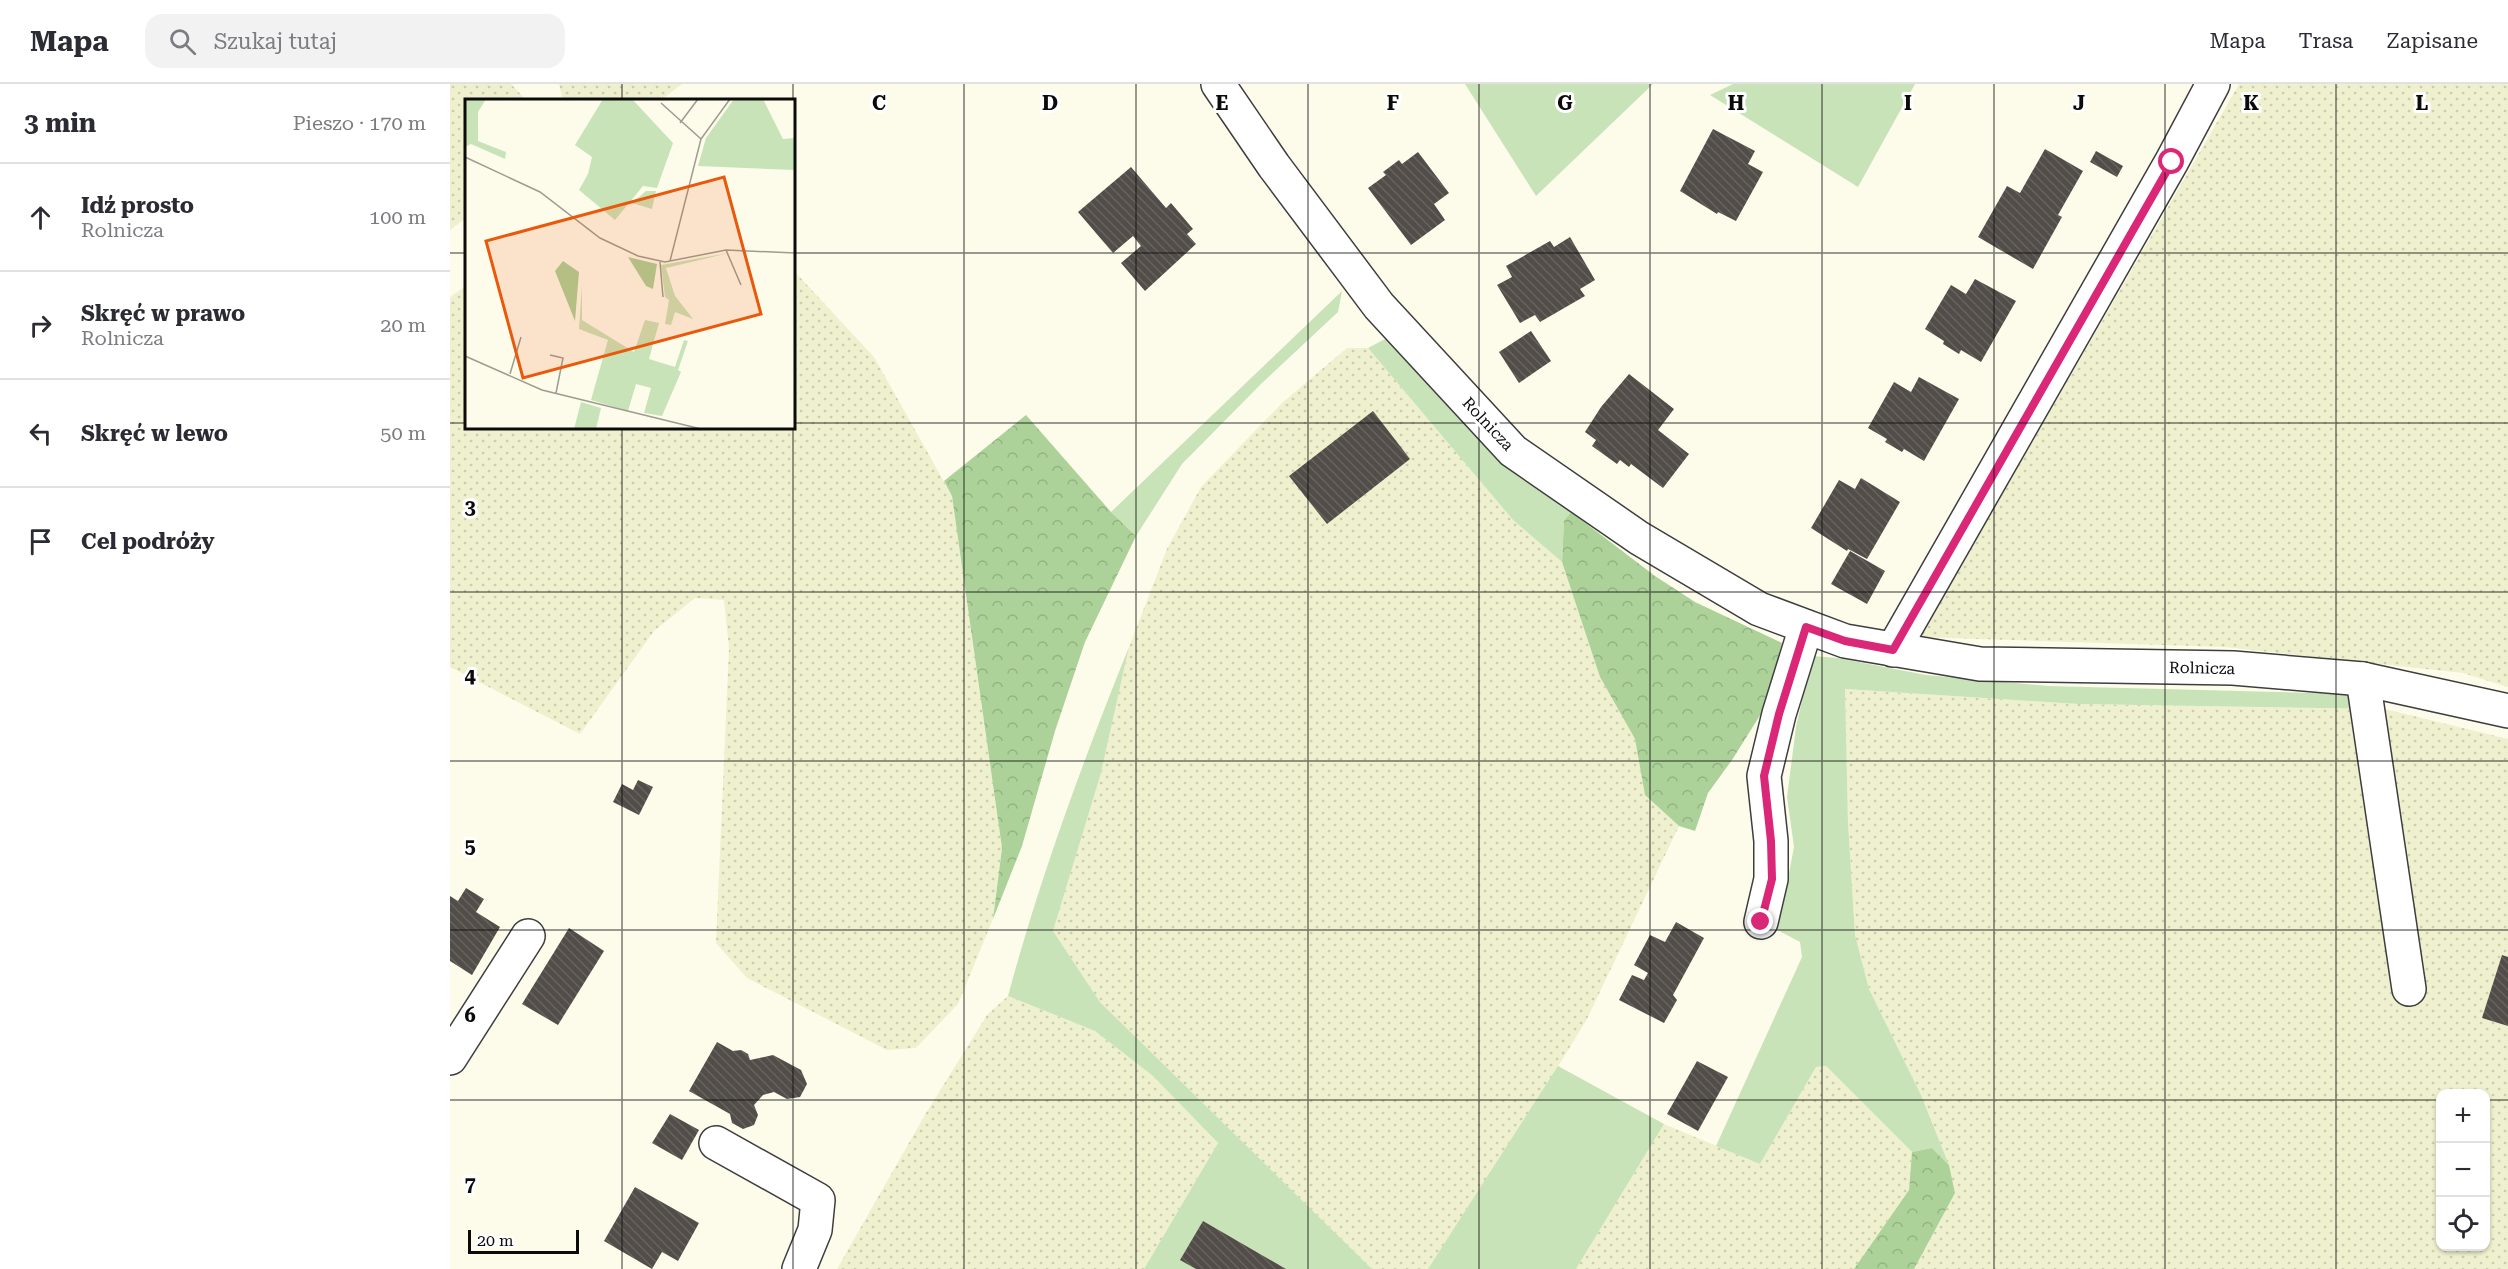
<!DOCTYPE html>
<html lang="pl">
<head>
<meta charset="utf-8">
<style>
  body { margin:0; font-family:"Roboto Serif",serif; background:#f2f2f3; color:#2b2b33 }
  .controls { position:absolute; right:18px; bottom:18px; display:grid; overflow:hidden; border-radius:12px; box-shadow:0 2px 4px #0004 }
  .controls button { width:54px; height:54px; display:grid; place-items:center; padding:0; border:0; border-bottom:2px solid #e1e1e2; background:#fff; color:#2b2b33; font:30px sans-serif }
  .scale { position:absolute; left:18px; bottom:15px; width:111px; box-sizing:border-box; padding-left:6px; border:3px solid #0b0b0b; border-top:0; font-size:16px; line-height:21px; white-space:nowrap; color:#0b0b0b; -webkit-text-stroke:4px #fff; paint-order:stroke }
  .stop { position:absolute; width:18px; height:18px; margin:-14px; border:4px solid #db2777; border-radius:50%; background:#fff }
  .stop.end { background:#db2777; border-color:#fff; box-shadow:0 2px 6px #0008 }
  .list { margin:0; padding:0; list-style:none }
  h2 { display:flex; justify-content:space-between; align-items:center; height:78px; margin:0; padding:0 24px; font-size:26px }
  h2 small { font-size:20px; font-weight:400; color:#7c7c81 }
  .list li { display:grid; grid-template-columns:39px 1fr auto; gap:18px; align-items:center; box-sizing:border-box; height:108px; padding:0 24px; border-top:2px solid #e1e1e2 }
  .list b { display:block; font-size:22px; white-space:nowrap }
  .list p { margin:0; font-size:20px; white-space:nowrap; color:#7c7c81 }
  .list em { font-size:20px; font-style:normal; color:#7c7c81 }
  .icon { flex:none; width:33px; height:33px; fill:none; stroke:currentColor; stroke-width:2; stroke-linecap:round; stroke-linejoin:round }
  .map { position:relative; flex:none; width:2058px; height:1185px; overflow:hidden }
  header { display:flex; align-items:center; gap:36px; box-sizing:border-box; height:84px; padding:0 30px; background:#fff; border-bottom:2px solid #e1e1e2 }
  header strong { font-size:28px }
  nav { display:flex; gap:33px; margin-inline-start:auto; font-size:21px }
  .search { width:420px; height:54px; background:#f2f2f3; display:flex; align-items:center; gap:15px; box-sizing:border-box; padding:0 21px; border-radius:18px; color:#7c7c81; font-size:22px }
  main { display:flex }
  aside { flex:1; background:#fff }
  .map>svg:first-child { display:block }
  .farmland { fill:url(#farmland-dots); fill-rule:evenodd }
  .grass { fill:#c9e3b8 }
  .forest { fill:url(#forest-crowns) }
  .building { fill:url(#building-back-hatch) }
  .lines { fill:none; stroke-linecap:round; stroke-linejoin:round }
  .minor-casing { stroke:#3e3e3e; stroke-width:36 }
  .minor { stroke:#fff; stroke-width:33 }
  .route { stroke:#db2777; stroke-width:8 }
  .grid { fill:none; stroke:#0b0b0b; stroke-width:1.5; stroke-opacity:0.55 }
  .labels { text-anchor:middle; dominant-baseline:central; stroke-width:6; stroke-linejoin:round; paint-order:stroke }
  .street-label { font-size:16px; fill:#0b0b0b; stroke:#fff }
  .inset-road { fill:none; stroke:#9c9c91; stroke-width:1.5 }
  .view { fill:#e8590c; fill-opacity:0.15; stroke:#e8590c; stroke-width:3 }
  .inset-edge { fill:none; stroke:#0b0b0b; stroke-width:3 }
  .grid-label { font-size:20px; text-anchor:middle; font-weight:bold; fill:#0b0b0b; stroke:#fff; stroke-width:6; stroke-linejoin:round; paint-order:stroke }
</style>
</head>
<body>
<header>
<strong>Mapa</strong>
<div class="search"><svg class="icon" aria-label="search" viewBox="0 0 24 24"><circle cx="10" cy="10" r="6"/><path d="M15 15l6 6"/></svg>Szukaj tutaj</div>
<nav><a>Mapa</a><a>Trasa</a><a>Zapisane</a></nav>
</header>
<main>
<aside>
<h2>3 min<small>Pieszo · 170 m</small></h2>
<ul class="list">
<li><svg class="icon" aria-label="ahead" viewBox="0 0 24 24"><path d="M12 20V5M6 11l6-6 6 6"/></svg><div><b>Idź prosto</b><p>Rolnicza</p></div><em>100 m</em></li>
<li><svg class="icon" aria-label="right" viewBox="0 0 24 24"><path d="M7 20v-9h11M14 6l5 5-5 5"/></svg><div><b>Skręć w prawo</b><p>Rolnicza</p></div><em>20 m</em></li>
<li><svg class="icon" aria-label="left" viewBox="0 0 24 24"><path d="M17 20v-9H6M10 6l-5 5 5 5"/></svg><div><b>Skręć w lewo</b></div><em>50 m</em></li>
<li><svg class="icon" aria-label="arrive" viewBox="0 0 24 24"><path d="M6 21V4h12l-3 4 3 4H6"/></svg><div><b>Cel podróży</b></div></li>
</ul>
</aside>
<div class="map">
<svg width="2058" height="1185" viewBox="0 0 2058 1185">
  <defs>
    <pattern id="farmland-dots" width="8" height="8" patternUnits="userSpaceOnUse" patternTransform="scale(1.5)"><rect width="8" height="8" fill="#eff0ce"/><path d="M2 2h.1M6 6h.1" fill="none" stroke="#ccccb0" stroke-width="1.8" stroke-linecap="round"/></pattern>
    <pattern id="forest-crowns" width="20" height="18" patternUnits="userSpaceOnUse" patternTransform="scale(1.5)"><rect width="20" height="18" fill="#acd299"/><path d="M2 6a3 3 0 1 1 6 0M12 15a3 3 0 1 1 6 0" fill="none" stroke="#93b382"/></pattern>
    <pattern id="building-back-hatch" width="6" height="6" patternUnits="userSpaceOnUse" patternTransform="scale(1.5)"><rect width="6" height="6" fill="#524d48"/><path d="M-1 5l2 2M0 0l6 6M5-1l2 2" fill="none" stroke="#66625e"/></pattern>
  </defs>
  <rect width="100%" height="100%" fill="#fdfceb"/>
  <g class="farmland">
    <path d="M 0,0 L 61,0 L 76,16 L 16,16 L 16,134 L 0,146 Z"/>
    <path d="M 109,0 L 232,0 L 211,16 L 113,16 Z"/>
    <path d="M 1789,0 L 2058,0 L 2058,603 L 2013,589 L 1775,563 L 1470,553 Z"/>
    <path d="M 344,187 L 424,273 L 502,412 L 552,764 L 543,835 L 508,920 L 466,964 L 437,966 L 297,894 L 266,859 L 279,564 L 274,516 L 245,514 L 204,547 L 130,650 L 0,583 L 0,213 L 16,202 L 16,344 L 344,344 Z"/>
    <path d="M 897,264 L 918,264 L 1063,436 L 1112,478 L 1150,593 L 1185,655 L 1195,711 L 1229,742 L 1137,935 L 1070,1045 L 978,1185 L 922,1185 L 650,918 L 603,847 L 651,689 L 679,563 L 717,465 L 751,403 L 832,319 Z"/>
    <path d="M 1395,605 L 1628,620 L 1935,625 L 2058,655 L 2058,1185 L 1464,1185 L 1505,1109 L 1499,1081 L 1471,1011 L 1419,905 L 1405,851 L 1398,738 ZM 1990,1010 L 2036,1010 L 2036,1162 L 1990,1162 Z"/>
    <path d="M 558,912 L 645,947 L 703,992 L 768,1059 L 694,1185 L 387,1185 L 476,1029 L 537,931 Z"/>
    <path d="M 1376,982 L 1462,1068 L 1459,1106 L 1404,1185 L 1126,1185 L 1214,1040 L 1310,1080 L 1366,983 Z"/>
  </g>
  <g class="grass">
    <path d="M 1015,0 L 1203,0 L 1086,112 Z"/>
    <path d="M 1283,0 L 1465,0 L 1408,103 L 1260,11 Z"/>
    <path d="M 892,207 L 888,228 L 812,299 L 732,380 L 686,452 L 661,428 Z"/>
    <path d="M 937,254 L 1049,373 L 1121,428 L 1114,438 L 1112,478 L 1063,436 L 918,264 Z"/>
    <path d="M 679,563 L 651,689 L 603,847 L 650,918 L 922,1185 L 694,1185 L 768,1059 L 703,992 L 645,947 L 558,912 C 590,793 633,677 679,563 Z"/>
    <path d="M 1362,572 L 1388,574 L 1476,591 L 1598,602 L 1902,610 L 1935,625 L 1628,620 L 1395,605 L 1398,738 L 1405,851 L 1419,905 L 1471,1011 L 1499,1081 L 1482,1064 L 1462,1068 L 1376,982 L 1366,983 L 1310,1080 L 1266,1062 L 1352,873 L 1350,858 L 1324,844 L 1337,800 L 1344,763 L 1337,713 L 1346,643 Z"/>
    <path d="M 1108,982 L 1214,1040 L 1126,1185 L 978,1185 Z"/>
  </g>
  <g class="forest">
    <path d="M 576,331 L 661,428 L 686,452 L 635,558 L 605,647 L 572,762 L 543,835 L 552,764 L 502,412 L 494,397 Z"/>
    <path d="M 1121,428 L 1205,492 L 1245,518 L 1332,559 L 1314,625 L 1282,676 L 1258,709 L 1245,747 L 1229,742 L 1195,711 L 1185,655 L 1150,593 L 1112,478 L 1114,437 Z"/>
    <path d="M 1482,1064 L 1499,1081 L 1505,1109 L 1464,1185 L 1404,1185 L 1459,1106 L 1462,1068 Z"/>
  </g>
  <g class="building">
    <path d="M 1263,45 L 1305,67 L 1298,80 L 1313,88 L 1286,137 L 1268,128 L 1267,130 L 1230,107 Z"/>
    <path d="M 1595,65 L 1633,87 L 1608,131 L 1612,133 L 1583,185 L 1528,153 L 1557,102 L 1570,109 Z"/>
    <path d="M 1646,67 L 1673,82 L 1667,93 L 1640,78 Z"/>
    <path d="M 968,68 L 999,109 L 984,120 L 995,136 L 961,161 L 918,104 L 936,91 L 933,88 L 949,76 L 952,80 Z"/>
    <path d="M 681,83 L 716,124 L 721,119 L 743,145 L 737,150 L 746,160 L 695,207 L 671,179 L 691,162 L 683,152 L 663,169 L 628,128 Z"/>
    <path d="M 1120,153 L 1145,196 L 1130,205 L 1135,212 L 1090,238 L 1085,231 L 1070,239 L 1047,201 L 1062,193 L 1056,182 L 1100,157 L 1104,163 Z"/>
    <path d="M 1525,195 L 1566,217 L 1531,278 L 1511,266 L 1509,270 L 1493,260 L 1494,257 L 1475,245 L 1501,201 L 1516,210 Z"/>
    <path d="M 1081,247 L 1101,277 L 1069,299 L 1049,268 Z"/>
    <path d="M 1179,290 L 1224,325 L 1208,346 L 1239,370 L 1213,404 L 1181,380 L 1179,383 L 1170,376 L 1167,380 L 1142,362 L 1146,356 L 1135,348 L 1151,323 Z"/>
    <path d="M 1469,293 L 1509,315 L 1474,377 L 1454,365 L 1452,368 L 1435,358 L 1437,355 L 1418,344 L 1444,298 L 1461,308 Z"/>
    <path d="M 923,327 L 960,375 L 877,440 L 839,392 Z"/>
    <path d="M 1411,394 L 1450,418 L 1417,475 L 1398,465 L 1397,467 L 1361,444 L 1389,396 L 1405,405 Z"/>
    <path d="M 1400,467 L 1435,487 L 1417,520 L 1381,500 Z"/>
    <path d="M 188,696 L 203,703 L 189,731 L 163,718 L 172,700 L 183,706 Z"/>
    <path d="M 16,804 L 34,815 L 26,828 L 50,843 L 22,891 L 0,877 L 0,812 L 8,817 Z"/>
    <path d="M 1226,838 L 1254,854 L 1223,911 L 1227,916 L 1214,939 L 1169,916 L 1182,891 L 1194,896 L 1198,889 L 1184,881 L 1200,851 L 1215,858 Z"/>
    <path d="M 119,844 L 154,867 L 108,941 L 72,920 Z"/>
    <path d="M 2052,871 L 2058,873 L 2058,942 L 2032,934 Z"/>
    <path d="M 267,958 L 283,967 L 291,966 L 298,970 L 300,976 L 323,971 L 351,986 L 357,1000 L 350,1013 L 337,1015 L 324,1008 L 313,1011 L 304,1021 L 308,1031 L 304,1041 L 293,1045 L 282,1039 L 280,1030 L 239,1007 Z"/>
    <path d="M 1247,977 L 1278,993 L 1248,1047 L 1217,1030 Z"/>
    <path d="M 220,1030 L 249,1046 L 232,1076 L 202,1059 Z"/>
    <path d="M 185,1103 L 249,1139 L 228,1177 L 212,1168 L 202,1185 L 154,1157 Z"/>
    <path d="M 753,1137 L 836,1185 L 746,1185 L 730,1176 Z"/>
  </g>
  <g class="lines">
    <defs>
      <g id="minor">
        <path d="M 768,0 L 824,82 L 929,222 L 1063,367 L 1189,454 L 1309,525 L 1395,557 L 1530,580 L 1783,584 L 1913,595 L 2058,627"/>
        <path d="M 1443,566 L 1722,77 L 1763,0"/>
        <path d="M 1913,595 L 1959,905"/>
        <path d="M 1311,838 L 1321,795 L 1321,757 L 1314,692 L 1329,630 L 1356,543"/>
        <path d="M 0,974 L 78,852"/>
        <path d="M 266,1059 L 368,1116 L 365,1146 L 349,1185"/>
      </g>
    </defs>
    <use href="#minor" class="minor-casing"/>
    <use href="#minor" class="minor"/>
  </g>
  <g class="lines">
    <path class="route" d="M 1311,838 L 1322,795 L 1321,757 L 1314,692 L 1329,630 L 1356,543 L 1395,557 L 1443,566 L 1722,78"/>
  </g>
  <path class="grid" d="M 172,0 L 172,16M 343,0 L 343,16M 514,0 L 514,1185M 686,0 L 686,1185M 858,0 L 858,1185M 1029,0 L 1029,1185M 1200,0 L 1200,1185M 1372,0 L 1372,1185M 1544,0 L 1544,1185M 1715,0 L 1715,1185M 1886,0 L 1886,1185M 0,169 L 16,169M 344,169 L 2058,169M 0,339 L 16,339M 344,339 L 2058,339M 172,344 L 172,1185M 343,344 L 343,1185M 0,508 L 2058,508M 0,677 L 2058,677M 0,846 L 2058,846M 0,1016 L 1990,1016M 2036,1016 L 2058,1016"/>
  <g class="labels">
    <g class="street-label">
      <text transform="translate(1038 340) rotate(47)">Rolnicza</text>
      <text transform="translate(1752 584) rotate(1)">Rolnicza</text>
    </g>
  </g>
  <g transform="translate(15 15)">
    <rect width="330" height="330" fill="#fdfceb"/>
    <path d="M 0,0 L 21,0 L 13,13 L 13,42 L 41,53 L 40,60 L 6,45 L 0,48 ZM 138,0 L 167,0 L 208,44 L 192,89 L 178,87 L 150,121 L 114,91 L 123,75 L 127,58 L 110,46 ZM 269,0 L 298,0 L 318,40 L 330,39 L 330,71 L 233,67 L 241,39 ZM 181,92 L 191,92 L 187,110 L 167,104 ZM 264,154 L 201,169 L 210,197 L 228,220 L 210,213 L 206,226 L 200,225 L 204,201 L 200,198 L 196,166 ZM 117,186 L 117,221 L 169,253 L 180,221 L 194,224 L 184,260 L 210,268 L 219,241 L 223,242 L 213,271 L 216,273 L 197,317 L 179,314 L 186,289 L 171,285 L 163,312 L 126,301 L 143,241 L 114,230 ZM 116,303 L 136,309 L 131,330 L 109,330 Z" fill="#c9e3b8"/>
    <path d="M 163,158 L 192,165 L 188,190 L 181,187 ZM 98,162 L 114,173 L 110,222 L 90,172 Z" fill="#acd299"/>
    <path class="inset-road" d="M 196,4 L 236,40 L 205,162M 215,24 L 233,0M 236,40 L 265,0M 0,58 L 75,93 L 135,139 L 173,157 L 200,163 L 261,151 L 330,154M 261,151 L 276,186M 195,163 L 198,198M 85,256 L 98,259 L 91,294M 0,257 L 77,291 L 236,330M 45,275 L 56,238"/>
    <path class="view" d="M 259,78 L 296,215 L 58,279 L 21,142 Z"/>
    <rect width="330" height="330" class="inset-edge"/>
  </g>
  <g class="grid-label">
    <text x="429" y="26">C</text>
    <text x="600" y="26">D</text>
    <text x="772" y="26">E</text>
    <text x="943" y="26">F</text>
    <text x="1115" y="26">G</text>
    <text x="1286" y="26">H</text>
    <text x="1458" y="26">I</text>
    <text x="1629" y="26">J</text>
    <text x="1801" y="26">K</text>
    <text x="1972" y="26">L</text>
    <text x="20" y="430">3</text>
    <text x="20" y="599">4</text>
    <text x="20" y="769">5</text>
    <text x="20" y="938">6</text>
    <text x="20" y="1107">7</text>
  </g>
</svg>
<div class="controls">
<button>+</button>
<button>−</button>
<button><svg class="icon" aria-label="locate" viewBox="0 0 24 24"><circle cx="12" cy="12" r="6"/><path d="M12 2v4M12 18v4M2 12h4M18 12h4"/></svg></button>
</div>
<div class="scale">20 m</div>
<div class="stop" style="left:1722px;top:78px"></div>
<div class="stop end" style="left:1311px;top:838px"></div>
</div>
</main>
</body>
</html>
